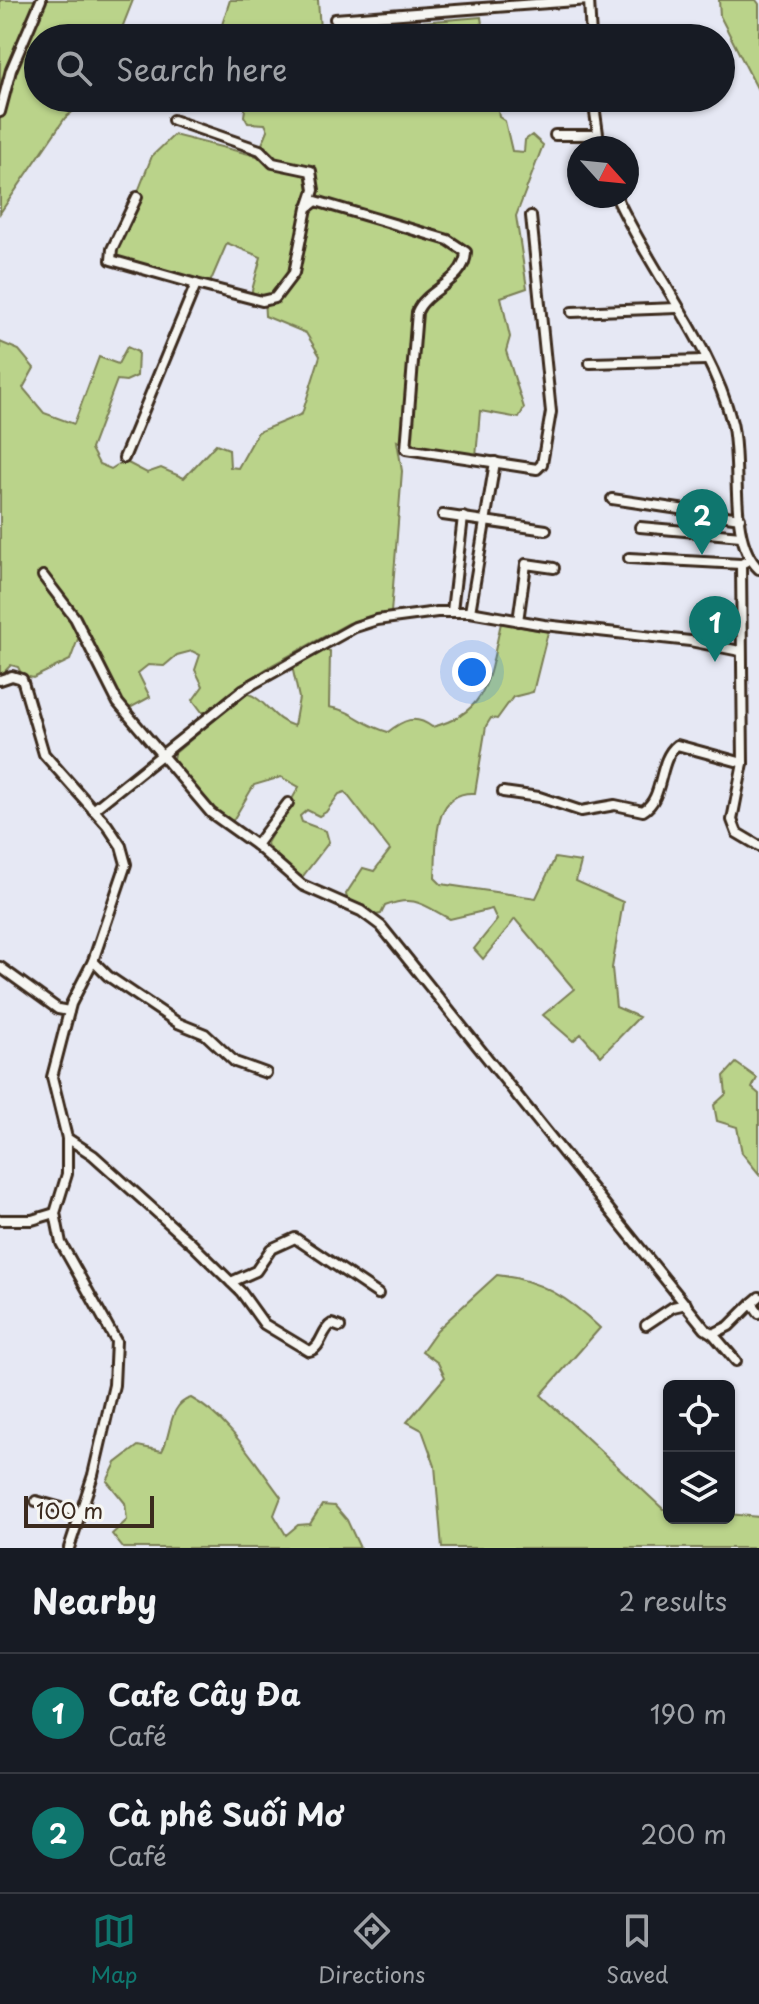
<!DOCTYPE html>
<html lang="en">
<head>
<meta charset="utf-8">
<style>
  body { margin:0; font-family:"Playpen Sans",sans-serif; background:#20242c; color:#f1f3f6 }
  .controls { position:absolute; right:24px; bottom:24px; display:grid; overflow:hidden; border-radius:12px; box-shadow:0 2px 6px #0004 }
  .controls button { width:72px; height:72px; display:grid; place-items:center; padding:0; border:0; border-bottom:2px solid #363941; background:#171b24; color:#f1f3f6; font:40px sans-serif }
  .compass { position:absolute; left:567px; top:136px; width:72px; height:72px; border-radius:50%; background:#171b24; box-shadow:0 2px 6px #0004; rotate:117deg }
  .scale { position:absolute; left:24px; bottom:20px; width:130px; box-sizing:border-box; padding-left:8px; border:4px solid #3b2a1e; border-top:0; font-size:22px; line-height:28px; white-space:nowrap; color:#3b2a1e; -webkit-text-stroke:6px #f6f6f2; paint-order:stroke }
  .you { position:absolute; left:472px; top:672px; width:28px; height:28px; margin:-20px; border:6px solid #fff; border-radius:50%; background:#1a73e8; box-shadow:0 0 0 12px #1a73e833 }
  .badge { display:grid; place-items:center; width:52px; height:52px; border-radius:50%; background:#0f766e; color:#fff; font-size:26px; font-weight:700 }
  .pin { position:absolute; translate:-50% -66px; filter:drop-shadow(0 2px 4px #0008) }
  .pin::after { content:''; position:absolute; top:42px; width:28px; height:24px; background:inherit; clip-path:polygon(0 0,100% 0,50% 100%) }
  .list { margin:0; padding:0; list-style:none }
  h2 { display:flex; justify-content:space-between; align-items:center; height:104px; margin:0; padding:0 32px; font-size:34px }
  h2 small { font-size:26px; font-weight:400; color:#9ea1a6 }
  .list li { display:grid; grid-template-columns:52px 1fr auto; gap:24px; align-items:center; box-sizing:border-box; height:120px; padding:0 32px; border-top:2px solid #363941 }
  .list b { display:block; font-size:30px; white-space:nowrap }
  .list p { margin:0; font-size:26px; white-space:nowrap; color:#9ea1a6 }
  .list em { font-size:26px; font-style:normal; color:#9ea1a6 }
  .icon { flex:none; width:44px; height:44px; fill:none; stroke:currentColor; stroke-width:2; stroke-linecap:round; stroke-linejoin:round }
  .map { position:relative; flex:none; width:759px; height:1548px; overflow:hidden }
  .search { position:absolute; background:#171b24; box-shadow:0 2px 6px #0004; left:24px; right:24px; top:24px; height:88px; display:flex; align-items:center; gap:20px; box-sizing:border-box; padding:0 28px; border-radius:44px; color:#9ea1a6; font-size:30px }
  .sheet { height:344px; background:#171b24 }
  nav { display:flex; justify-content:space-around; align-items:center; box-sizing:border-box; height:112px; border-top:2px solid #363941; background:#171b24; font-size:22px; color:#9ea1a6 }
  nav a { display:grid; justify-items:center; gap:4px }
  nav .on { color:#0f766e }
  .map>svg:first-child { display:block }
  .green { fill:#bad38a; stroke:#7a7e54; stroke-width:2 }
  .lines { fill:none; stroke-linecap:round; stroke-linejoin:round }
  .street-casing { stroke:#3b2a1e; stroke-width:14 }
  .street { stroke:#f6f6f2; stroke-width:8 }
</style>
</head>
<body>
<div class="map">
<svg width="759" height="1548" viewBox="0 0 759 1548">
  <rect width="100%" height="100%" fill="#e6e8f4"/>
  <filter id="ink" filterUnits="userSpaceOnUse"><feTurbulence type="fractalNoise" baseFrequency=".0125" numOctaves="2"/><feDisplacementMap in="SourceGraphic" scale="16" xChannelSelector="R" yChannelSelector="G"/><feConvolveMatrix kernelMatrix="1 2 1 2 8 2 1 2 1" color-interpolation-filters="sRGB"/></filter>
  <g filter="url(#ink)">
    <g class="green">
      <path d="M 0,0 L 133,0 L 118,38 L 38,38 L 38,98 L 89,98 L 65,118 L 0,213 Z"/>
      <path d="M 230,0 L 318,0 L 320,30 L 348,28 L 353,38 L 226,38 L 219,34 Z"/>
      <path d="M 719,0 L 756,0 L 759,4 L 759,92 L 720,16 Z"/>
      <path d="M 481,17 L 484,38 L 422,38 L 422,22 Z"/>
      <path d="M 232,98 L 277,98 L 285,107 L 301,98 L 496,98 L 499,117 L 505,121 L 512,151 L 524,152 L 525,140 L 532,135 L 543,145 L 516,216 L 527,288 L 501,297 L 510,337 L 506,351 L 524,408 L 519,418 L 480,411 L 476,457 L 410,447 L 397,441 L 402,471 L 391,613 L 349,623 L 272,665 L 229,693 L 208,712 L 202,712 L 193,700 L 203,686 L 195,670 L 200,655 L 192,651 L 177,655 L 164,666 L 148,665 L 138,673 L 150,697 L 130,708 C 112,702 95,654 86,637 L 78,639 L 70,660 L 33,678 L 22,675 L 18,667 L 11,665 L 0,676 L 0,342 L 19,350 L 34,368 L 23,388 L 44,413 L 74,424 L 99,357 L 118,364 L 127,347 L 138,352 L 137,376 L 126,381 L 117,380 L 91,449 L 99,464 L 111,469 L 124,461 L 147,473 L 161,468 L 184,478 L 216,444 L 229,449 L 230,467 L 238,468 L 258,432 L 302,414 L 320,356 L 306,333 L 265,316 L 264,297 L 251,294 L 261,257 L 227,243 L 209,285 L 112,258 L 152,156 L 174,135 L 257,156 L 268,130 L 265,124 L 248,123 L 244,116 L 246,103 Z"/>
      <path d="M 501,623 L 548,632 L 533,692 L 513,697 L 497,719 L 491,718 L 486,726 L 475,793 C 431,790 437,846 435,878 L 441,884 L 536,898 L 555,858 L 581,862 L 576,881 L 623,902 L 612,968 L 616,1007 L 639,1017 L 601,1056 L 581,1034 L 573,1041 L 543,1015 L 574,989 L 515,919 L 483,959 L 474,949 L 497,920 L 492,909 L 450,919 C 423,905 415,894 385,906 L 381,914 L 375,915 L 347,899 L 346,894 L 363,868 L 374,871 L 390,850 L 345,792 L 339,794 L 326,812 L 319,816 L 307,810 L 300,816 L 302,822 L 326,831 L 329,842 L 303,876 L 299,876 L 269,851 L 267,843 L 299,787 L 281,777 L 254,785 L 232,822 L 211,807 L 172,763 L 174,754 L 246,693 C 266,699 272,720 294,726 L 299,698 L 292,666 L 323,650 L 330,651 L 329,707 C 355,711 361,725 388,732 C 403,720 415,714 432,727 C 490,713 489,674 501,623 Z"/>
      <path d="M 736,1063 L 757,1078 L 752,1088 L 759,1094 L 759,1174 L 742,1153 L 737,1127 L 717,1121 L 714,1105 L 726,1094 L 724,1076 Z"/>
      <path d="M 497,1275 C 541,1280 569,1298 600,1328 L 541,1395 L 663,1509 L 669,1509 L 669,1518 L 729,1518 L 729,1514 L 759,1517 L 759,1548 L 442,1548 L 435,1466 L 422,1430 L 407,1422 L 445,1377 L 438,1363 L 422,1351 L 437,1330 Z"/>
      <path d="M 191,1398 C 230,1419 255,1463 281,1497 L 274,1515 L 286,1535 L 298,1525 L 310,1524 L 322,1505 L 335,1506 L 347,1520 L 360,1548 L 123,1548 L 112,1534 L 127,1520 L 125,1503 L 107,1481 L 116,1463 L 138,1446 L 162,1451 C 172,1434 168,1404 191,1398 Z"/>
    </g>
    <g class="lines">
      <defs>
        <g id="street">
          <path d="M 589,0 L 591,38"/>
          <path d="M 335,19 L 589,0"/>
          <path d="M 593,98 L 600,148"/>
          <path d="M 0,112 L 11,70 L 41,0"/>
          <path d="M 173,120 L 260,150 L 273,163 L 311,171 L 314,190 L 309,205"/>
          <path d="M 555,135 L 597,135"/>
          <path d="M 616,196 C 650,271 712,344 732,423 C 742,465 727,540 759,569"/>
          <path d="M 137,197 L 112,249 L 111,260 L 196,284"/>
          <path d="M 572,312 L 677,308"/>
          <path d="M 590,363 L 706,360"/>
          <path d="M 124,458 L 196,284 L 262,301 L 275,298 L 294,273 L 307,208 L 316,201 L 448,240 L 466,252 C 465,282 426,289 417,312 L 406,449 L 537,469 L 542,464 L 551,412 L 531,216"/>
          <path d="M 612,499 L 740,518"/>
          <path d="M 443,515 L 546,530"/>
          <path d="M 640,527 L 741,536"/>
          <path d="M 629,558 L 741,564"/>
          <path d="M 749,560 L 741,564 L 743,763 L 732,820 L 737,833 L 759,846"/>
          <path d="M 43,576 L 75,618 L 118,703 L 211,813 L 256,845 L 302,885 L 361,911 L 381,926 L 705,1329 L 713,1334 L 729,1326 L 752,1303"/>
          <path d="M 452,611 L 463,517"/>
          <path d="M 470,612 L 495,462"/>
          <path d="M 518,621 L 526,564 L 554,568"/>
          <path d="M 0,680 L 12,676 L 22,679 L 44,754 L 107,825 L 121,846 L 126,864 L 93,961 L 71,1004 L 52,1077 L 67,1138 L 67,1174 L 55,1213 L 61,1243 L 116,1341 L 114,1385 L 93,1475 L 69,1548"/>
          <path d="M 503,792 L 539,797 L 581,811 L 615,805 L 643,811 C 665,798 657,761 677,745 L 743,763"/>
          <path d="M 93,810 L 244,689 L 355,627 L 377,620 L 437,612 L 470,612 L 544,625 L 690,641 L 740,651"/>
          <path d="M 256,845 L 288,803"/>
          <path d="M 93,961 L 108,976 L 178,1023 L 205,1034 L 235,1062 L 266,1073"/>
          <path d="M 0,967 L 58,1009 L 69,1011"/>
          <path d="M 67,1138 L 93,1155 L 192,1244 L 241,1292 L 264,1324 L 309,1351 C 322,1348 321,1330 332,1324 L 340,1327"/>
          <path d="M 0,1220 L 32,1220 L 55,1213"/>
          <path d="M 231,1282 L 256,1271 L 271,1249 L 295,1238 L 378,1294"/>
          <path d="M 759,1297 L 752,1303 L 759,1313"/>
          <path d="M 646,1325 L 673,1307 L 686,1304"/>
          <path d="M 713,1334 L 736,1361"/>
          <path d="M 36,1501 L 80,1513"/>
        </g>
      </defs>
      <use href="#street" class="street-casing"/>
      <use href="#street" class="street"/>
    </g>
  </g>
</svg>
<div class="controls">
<button><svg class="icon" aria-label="locate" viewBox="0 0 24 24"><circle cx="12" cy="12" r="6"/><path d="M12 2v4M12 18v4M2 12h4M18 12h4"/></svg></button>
<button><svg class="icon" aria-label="layers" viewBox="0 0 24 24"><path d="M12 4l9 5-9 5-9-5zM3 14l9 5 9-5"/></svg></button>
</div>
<svg class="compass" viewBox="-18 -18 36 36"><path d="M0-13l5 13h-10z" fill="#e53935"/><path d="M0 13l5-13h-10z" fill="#9ea1a6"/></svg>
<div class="scale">100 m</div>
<div class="you"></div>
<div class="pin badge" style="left:715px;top:662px">1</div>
<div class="pin badge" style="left:702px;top:555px">2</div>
<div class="search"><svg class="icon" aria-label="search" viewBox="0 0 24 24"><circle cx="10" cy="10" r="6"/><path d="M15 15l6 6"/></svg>Search here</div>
</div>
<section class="sheet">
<h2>Nearby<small>2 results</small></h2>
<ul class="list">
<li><span class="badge">1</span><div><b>Cafe Cây Đa</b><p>Café</p></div><em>190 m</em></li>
<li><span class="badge">2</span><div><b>Cà phê Suối Mơ</b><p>Café</p></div><em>200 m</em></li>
</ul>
</section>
<nav>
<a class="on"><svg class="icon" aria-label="map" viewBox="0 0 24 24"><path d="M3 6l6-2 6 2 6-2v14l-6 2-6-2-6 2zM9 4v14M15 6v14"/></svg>Map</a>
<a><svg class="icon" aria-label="directions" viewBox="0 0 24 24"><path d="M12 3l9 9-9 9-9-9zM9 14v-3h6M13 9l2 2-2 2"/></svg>Directions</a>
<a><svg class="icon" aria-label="saved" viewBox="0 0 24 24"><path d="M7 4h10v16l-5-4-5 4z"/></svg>Saved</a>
</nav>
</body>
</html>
